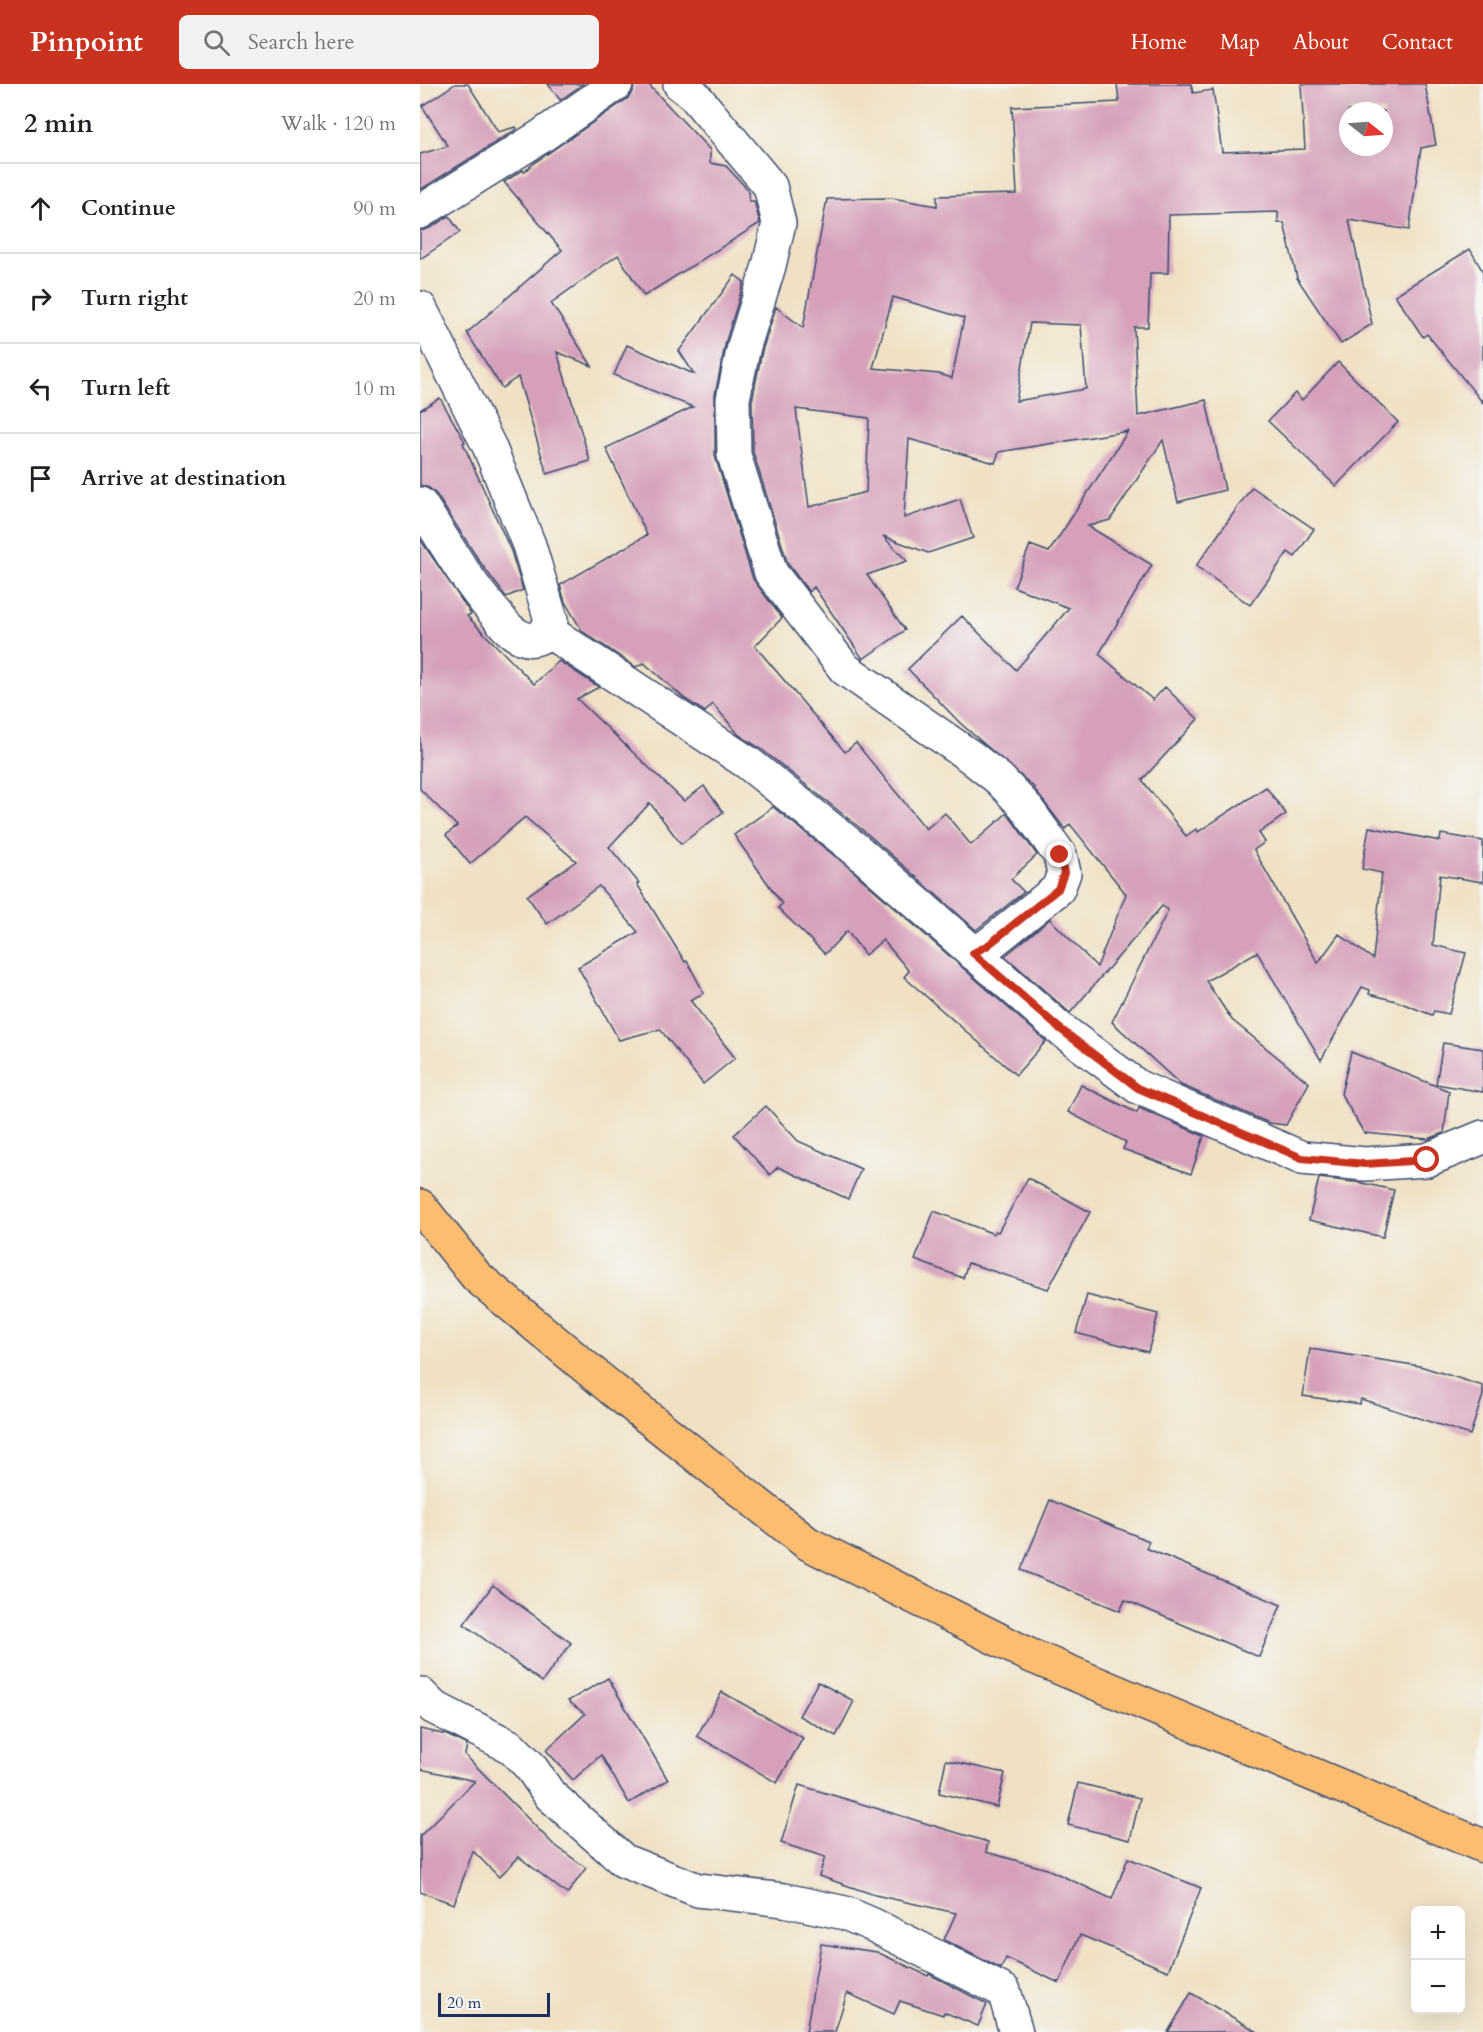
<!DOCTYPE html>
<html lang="en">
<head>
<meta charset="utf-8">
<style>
  body { margin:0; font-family:Cardo,serif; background:#f2f2f2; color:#202124 }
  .controls { position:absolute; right:18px; bottom:18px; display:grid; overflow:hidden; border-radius:9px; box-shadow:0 6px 24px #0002 }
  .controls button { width:54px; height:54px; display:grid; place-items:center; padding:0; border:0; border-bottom:2px solid #e0e0e0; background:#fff; color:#202124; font:30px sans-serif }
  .compass { position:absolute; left:919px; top:18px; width:54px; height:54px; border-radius:50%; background:#fff; box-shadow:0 6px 24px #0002; rotate:107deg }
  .scale { position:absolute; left:18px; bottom:15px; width:112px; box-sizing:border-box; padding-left:6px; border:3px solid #1b2f5e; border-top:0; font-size:16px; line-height:21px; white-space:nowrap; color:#1b2f5e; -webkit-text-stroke:4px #f6f6f2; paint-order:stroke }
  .stop { position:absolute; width:18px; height:18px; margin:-14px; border:4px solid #c8321e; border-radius:50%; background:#fff }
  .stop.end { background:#c8321e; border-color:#fff; box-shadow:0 2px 6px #0008 }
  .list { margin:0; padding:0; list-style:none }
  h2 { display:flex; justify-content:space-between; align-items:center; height:78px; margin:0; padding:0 24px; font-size:26px }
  h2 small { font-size:20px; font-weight:400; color:#757577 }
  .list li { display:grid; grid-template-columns:39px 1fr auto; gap:18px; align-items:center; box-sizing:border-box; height:90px; padding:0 24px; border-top:2px solid #e0e0e0 }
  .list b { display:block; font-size:22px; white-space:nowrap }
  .list em { font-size:20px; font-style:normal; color:#757577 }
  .icon { flex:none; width:33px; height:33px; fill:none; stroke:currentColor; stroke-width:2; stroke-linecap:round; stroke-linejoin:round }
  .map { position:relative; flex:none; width:1063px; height:1948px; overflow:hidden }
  header { display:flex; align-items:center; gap:36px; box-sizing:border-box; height:84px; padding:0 30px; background:#c8321e; color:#fff }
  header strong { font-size:28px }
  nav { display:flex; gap:33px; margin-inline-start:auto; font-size:21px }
  .search { width:420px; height:54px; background:#f2f2f2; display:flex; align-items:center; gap:15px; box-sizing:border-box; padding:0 21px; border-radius:9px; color:#757577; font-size:22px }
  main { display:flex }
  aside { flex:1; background:#fff }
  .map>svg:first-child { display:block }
  .building { fill:#d6a0bb; fill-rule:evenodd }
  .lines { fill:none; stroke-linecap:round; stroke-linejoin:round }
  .minor-casing { stroke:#3b4a6d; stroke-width:36 }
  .major-casing { stroke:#3b4a6d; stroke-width:36 }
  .minor { stroke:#fff; stroke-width:33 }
  .major { stroke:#fcbd6f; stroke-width:33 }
  .route { stroke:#c8321e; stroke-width:8 }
</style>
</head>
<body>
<header>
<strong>Pinpoint</strong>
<div class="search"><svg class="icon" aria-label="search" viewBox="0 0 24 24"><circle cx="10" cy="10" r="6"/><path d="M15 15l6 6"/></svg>Search here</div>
<nav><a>Home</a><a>Map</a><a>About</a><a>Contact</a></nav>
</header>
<main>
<aside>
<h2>2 min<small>Walk · 120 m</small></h2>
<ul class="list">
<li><svg class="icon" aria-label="ahead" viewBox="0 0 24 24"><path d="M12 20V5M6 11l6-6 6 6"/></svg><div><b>Continue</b></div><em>90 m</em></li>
<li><svg class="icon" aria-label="right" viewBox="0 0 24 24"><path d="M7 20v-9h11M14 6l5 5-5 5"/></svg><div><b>Turn right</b></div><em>20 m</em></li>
<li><svg class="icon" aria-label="left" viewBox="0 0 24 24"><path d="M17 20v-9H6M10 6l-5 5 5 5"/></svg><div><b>Turn left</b></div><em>10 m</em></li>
<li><svg class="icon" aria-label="arrive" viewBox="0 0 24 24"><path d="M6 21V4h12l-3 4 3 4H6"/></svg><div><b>Arrive at destination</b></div></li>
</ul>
</aside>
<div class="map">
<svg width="1063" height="1948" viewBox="0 0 1063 1948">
  <rect width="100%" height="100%" fill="#f6f6f2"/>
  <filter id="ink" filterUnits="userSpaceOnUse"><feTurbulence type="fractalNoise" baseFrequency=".0167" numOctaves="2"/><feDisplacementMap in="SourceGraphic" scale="12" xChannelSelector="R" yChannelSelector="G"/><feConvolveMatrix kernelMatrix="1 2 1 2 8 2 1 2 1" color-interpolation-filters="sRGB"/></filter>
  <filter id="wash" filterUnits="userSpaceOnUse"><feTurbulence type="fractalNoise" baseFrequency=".008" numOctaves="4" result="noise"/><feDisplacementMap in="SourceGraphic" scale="24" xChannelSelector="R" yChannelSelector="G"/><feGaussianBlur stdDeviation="1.35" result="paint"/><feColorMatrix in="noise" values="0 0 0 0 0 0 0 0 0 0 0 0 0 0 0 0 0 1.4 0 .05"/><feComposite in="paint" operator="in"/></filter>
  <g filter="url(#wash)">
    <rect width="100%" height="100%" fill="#f0e1c5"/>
    <g id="blocks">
      <g class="building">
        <path d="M 35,0 L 48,0 L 78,48 L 96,43 L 97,45 L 0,106 L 0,70 L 28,62 L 2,22 Z"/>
        <path d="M 128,0 L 163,0 L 140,16 Z"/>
        <path d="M 214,0 L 228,0 L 290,66 L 290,79 L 306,82 L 328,106 L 329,117 L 334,117 L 340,139 L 224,212 L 198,171 L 131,219 L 172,282 L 137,268 L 170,377 L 127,390 L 98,293 L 82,304 L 47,249 L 142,166 L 84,98 L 103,86 L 104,88 L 114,79 L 207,15 L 213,8 Z"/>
        <path d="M 697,0 L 771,0 L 773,9 L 793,6 L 802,68 L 885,65 L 881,0 L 1005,0 L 1016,61 L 1001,64 L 989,146 L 929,136 L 952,240 L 921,260 L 877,194 L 864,139 L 858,139 L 858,128 L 749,131 L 748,189 L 730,189 L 728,243 L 714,243 L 718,332 L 786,316 L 805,406 L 758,418 L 743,356 L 690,436 L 668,442 L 732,481 L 679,570 L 733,616 L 745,603 L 778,635 L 722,696 L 766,752 L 776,745 L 778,748 L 846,703 L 866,730 L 839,749 L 845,758 L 834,766 L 898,879 L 919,850 L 953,875 L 962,789 L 942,785 L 949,743 L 1020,757 L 1021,750 L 1063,757 L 1063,798 L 1020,791 L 1013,861 L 1046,869 L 1029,930 L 1014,927 L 1012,931 L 976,917 L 949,910 L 950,906 L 942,903 L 901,976 L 837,868 L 786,897 L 812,936 L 889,999 L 866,1041 L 849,1039 L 761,1001 L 692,938 L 748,826 L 742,822 L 650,929 L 585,872 L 630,835 L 677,883 L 706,810 L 650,740 L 645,745 L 614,705 L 615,704 L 540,639 L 488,585 L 542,532 L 596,586 L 649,524 L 594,503 L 610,461 L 629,468 L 708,347 L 579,368 L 575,379 L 489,355 L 484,434 L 540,415 L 553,454 L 508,469 L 463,452 L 487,477 L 447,491 L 485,546 L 443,575 L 394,503 L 389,508 L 368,480 L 333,368 L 332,317 L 342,267 L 356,223 L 383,244 L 407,115 L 472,114 L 517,122 L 517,112 L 597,110 L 592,23 L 699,18 ZM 928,27 L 964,27 L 964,63 L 928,63 ZM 473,213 L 544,234 L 532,294 L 519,290 L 453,284 ZM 610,239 L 661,241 L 666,305 L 596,317 ZM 376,325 L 449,334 L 446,408 L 389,423 Z"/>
        <path d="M 29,132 L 40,148 L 0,175 L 0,147 L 10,144 Z"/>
        <path d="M 1050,165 L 1063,188 L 1063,319 L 1007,250 L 1003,253 L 975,211 Z"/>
        <path d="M 315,191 L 324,198 L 306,257 L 295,311 L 295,372 L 333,495 L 362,534 L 335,562 L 425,668 L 436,659 L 506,745 L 525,729 L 551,761 L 586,730 L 590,733 L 617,771 L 591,795 L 604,808 L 556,846 L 450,752 L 340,664 L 319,651 L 293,620 L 285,628 L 265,615 L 224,579 L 216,583 L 162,547 L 145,518 L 140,501 L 227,451 L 186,364 L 273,323 L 194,291 L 207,261 L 274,290 L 259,267 Z"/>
        <path d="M 918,278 L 978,338 L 916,402 L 848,337 L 875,309 L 882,316 Z"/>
        <path d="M 20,314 L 45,358 L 43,359 L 91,467 L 103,506 L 86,513 L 60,478 L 16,410 L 9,404 L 0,401 L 0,326 Z"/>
        <path d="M 832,403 L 894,445 L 875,473 L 868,468 L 830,521 L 776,482 Z"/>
        <path d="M 0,455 L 51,530 L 47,532 L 114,600 L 139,577 L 179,603 L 157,615 L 264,717 L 284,702 L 303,728 L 261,760 L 230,719 L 189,763 L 219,799 L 217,800 L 265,878 L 267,877 L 284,909 L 270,916 L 315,974 L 283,1000 L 240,945 L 199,956 L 158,883 L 218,848 L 179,802 L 127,840 L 107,812 L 156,777 L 105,733 L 50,780 L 26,751 L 37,742 L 0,705 Z"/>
        <path d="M 353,723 L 426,781 L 626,957 L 596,991 L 484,893 L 489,887 L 463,856 L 445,871 L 427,847 L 405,870 L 358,824 L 362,820 L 314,751 Z"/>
        <path d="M 1023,959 L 1063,965 L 1063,1008 L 1016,1000 Z"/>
        <path d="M 931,968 L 1029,1007 L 1024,1049 L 1008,1055 L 944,1049 L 921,1010 Z"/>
        <path d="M 661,1001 L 717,1029 L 719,1024 L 784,1052 L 771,1090 L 703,1065 L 706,1058 L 648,1028 Z"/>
        <path d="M 346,1022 L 378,1057 L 441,1085 L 428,1115 L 358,1083 L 350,1091 L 314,1051 Z"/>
        <path d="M 608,1094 L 670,1128 L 628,1205 L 548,1179 L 543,1194 L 495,1176 L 514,1127 L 574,1150 L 575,1147 L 578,1148 Z"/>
        <path d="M 899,1094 L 942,1099 L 974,1106 L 963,1153 L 889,1136 Z"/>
        <path d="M 667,1211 L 738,1230 L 728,1268 L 656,1249 Z"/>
        <path d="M 890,1265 L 1000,1282 L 1063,1302 L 1063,1311 L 1050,1351 L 941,1315 L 940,1320 L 883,1312 Z"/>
        <path d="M 630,1416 L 729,1457 L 726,1464 L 861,1521 L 839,1573 L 705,1516 L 700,1527 L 601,1486 Z"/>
        <path d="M 73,1501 L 151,1559 L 122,1598 L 44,1540 Z"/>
        <path d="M 188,1594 L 248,1696 L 209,1719 L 181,1671 L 153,1696 L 126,1666 L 165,1630 L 148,1617 Z"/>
        <path d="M 398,1598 L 434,1617 L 416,1652 L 379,1632 Z"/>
        <path d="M 302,1608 L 383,1654 L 357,1699 L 277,1652 Z"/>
        <path d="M 0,1645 L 27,1651 L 47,1661 L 45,1671 L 132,1759 L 166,1784 L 147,1810 L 99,1773 L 79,1793 L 53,1767 L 34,1820 L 0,1808 L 0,1752 L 55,1697 L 0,1685 Z"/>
        <path d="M 526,1676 L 585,1689 L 577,1723 L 519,1709 Z"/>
        <path d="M 658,1699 L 720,1714 L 710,1756 L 648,1741 Z"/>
        <path d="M 379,1701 L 568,1758 L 566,1768 L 627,1785 L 692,1815 L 708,1774 L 781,1804 L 748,1887 L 660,1851 L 639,1899 L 586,1874 L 581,1885 L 524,1856 L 536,1829 L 455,1811 L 399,1792 L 405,1773 L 361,1759 Z"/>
        <path d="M 401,1860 L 457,1868 L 508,1892 L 509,1890 L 567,1920 L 558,1942 L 524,1928 L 523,1931 L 480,1917 L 474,1930 L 427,1909 L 415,1948 L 386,1948 Z"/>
        <path d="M 771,1909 L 838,1948 L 748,1948 Z"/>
      </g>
    </g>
  </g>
  <g filter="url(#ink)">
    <use href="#blocks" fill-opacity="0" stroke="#3b4a6d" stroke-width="1.5"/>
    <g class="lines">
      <defs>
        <g id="minor">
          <path d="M 260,0 L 273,10 L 350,102 L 359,139 L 349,182 L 324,262 L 313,315 L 314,371 L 351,489 L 425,585 L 551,673 L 579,695 L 604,721 L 640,771 L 644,789 L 638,805 L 567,862 L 553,869"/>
          <path d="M 0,128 L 120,53 L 196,0"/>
          <path d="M 0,224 L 69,362 L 109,461 L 131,536 C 124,559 107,561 89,545 C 83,540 79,533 74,528 C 45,495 24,456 0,420"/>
          <path d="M 128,547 L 328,679 L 438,767 L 639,944 L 718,1003 L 882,1074 L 945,1080 L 1007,1076 L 1063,1053"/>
          <path d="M 0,1610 L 13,1623 L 91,1663 L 110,1682 L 130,1711 L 204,1777 L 278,1806 L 364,1816 L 425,1829 L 453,1841 L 584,1907 L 596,1948"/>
        </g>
        <path id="major" d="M 0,1122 L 57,1193 L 192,1305 L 387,1459 L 609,1571 L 1063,1762"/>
      </defs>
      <use href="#minor" class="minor-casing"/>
      <use href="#major" class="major-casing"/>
      <use href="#minor" class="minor"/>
      <use href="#major" class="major"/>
    </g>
  </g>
  <g class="lines" filter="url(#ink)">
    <path class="route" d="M 640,771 L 644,789 L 638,805 L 567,862 L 553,869 L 639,944 L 718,1004 L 882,1074 L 945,1080 L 1007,1076"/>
  </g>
</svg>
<div class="controls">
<button>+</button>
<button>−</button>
</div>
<svg class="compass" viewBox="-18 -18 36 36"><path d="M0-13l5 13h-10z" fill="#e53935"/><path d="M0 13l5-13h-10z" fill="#757577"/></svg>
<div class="scale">20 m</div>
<div class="stop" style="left:1007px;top:1076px"></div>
<div class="stop end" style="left:640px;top:771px"></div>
</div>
</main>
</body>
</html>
